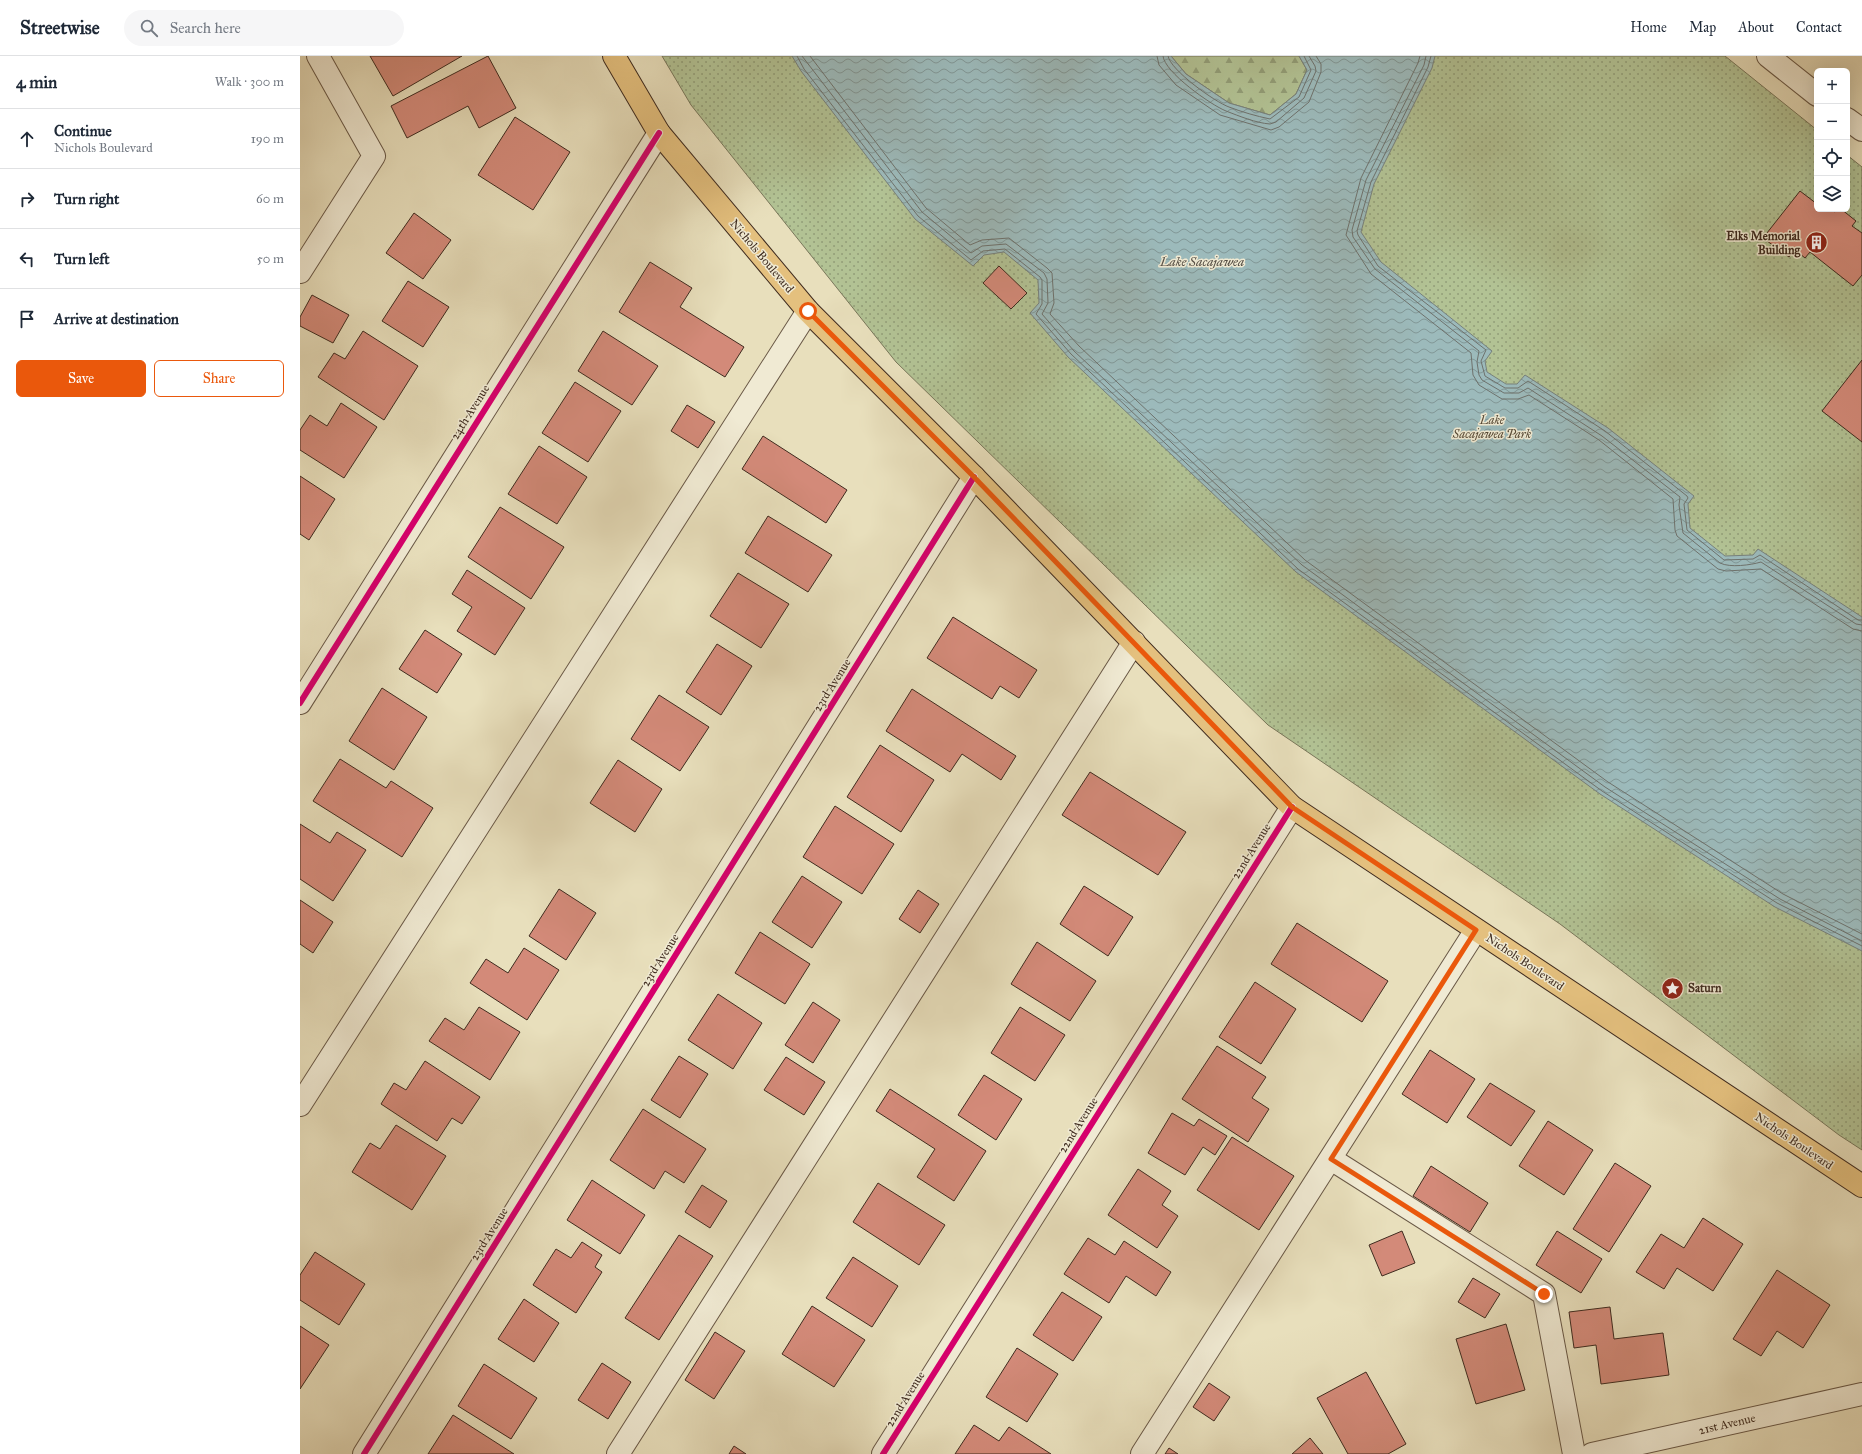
<!DOCTYPE html>
<html lang="en">
<head>
<meta charset="utf-8">
<style>
  body { margin:0; font-family:"IM FELL Great Primer",serif; background:#f6f6f7; color:#1f2937 }
  .controls { position:absolute; right:12px; top:12px; display:grid; overflow:hidden; border-radius:6px; box-shadow:0 4px 16px #0002 }
  .controls button { width:36px; height:36px; display:grid; place-items:center; padding:0; border:0; border-bottom:1px solid #e0e1e3; background:#fff; color:#1f2937; font:20px sans-serif }
  .stop { position:absolute; width:12px; height:12px; margin:-9px; border:3px solid #ea580c; border-radius:50%; background:#fff }
  .stop.end { background:#ea580c; border-color:#fff; box-shadow:0 1px 4px #0008 }
  .list { margin:0; padding:0; list-style:none }
  h2 { display:flex; justify-content:space-between; align-items:center; height:52px; margin:0; padding:0 16px; font-size:17px }
  h2 small { font-size:13px; font-weight:400; color:#747a83 }
  .list li { display:grid; grid-template-columns:26px 1fr auto; gap:12px; align-items:center; box-sizing:border-box; height:60px; padding:0 16px; border-top:1px solid #e0e1e3 }
  .list b { display:block; font-size:15px; white-space:nowrap }
  .list p { margin:0; font-size:13px; white-space:nowrap; color:#747a83 }
  .list em { font-size:13px; font-style:normal; color:#747a83 }
  .actions { display:flex; gap:8px; padding:12px 16px }
  .actions a { flex:1; padding:9px 0; border:1px solid #ea580c; border-radius:6px; text-align:center; font-size:14px; color:#ea580c }
  .actions .main { background:#ea580c; color:#fff }
  .icon { flex:none; width:22px; height:22px; fill:none; stroke:currentColor; stroke-width:2; stroke-linecap:round; stroke-linejoin:round }
  .map { position:relative; flex:none; width:1562px; height:1398px; overflow:hidden }
  header { display:flex; align-items:center; gap:24px; box-sizing:border-box; height:56px; padding:0 20px; background:#fff; border-bottom:1px solid #e0e1e3 }
  header strong { font-size:19px }
  nav { display:flex; gap:22px; margin-inline-start:auto; font-size:14px }
  .search { width:280px; height:36px; background:#f6f6f7; display:flex; align-items:center; gap:10px; box-sizing:border-box; padding:0 14px; border-radius:22px; color:#747a83; font-size:15px }
  main { display:flex }
  aside { flex:1; background:#fff }
  .map>svg:first-child { display:block }
  .green { fill:url(#green-dots); stroke:#78765a }
  .forest { fill:url(#forest-firs); stroke:#78765a }
  .water { fill:url(#water-waves); stroke:#77817d }
  .lines { fill:none; stroke-linecap:round; stroke-linejoin:round }
  .shore { stroke:#6e726d; stroke-width:1 }
  .building { fill:#d38a79; stroke:#3f2b1f }
  .minor-casing { stroke:#695846; stroke-width:24 }
  .major-casing { stroke:#3f2b1f; stroke-width:24 }
  .minor { stroke:#f0ead3; stroke-width:22 }
  .major { stroke:#e4c07e; stroke-width:22 }
  .cycleway-casing { stroke:#f0ead3; stroke-width:8 }
  .cycleway { stroke:#d6006c; stroke-width:6 }
  .route { stroke:#ea580c; stroke-width:5 }
  .labels { text-anchor:middle; dominant-baseline:central; stroke-width:3; stroke-linejoin:round; paint-order:stroke }
  .poi-label { font-size:12px; font-weight:bold; fill:#3f2b1f; stroke:#f0ead3; text-anchor:end }
  .street-label { font-size:12px; fill:#3f2b1f; stroke:#f0ead3 }
  .park-label { font-size:12px; font-style:italic; fill:#564936; stroke:#f0ead3 }
  .water-label { font-size:13px; font-style:italic; fill:#564f46; stroke:#f0ead3 }
</style>
</head>
<body>
<header>
<strong>Streetwise</strong>
<div class="search"><svg class="icon" aria-label="search" viewBox="0 0 24 24"><circle cx="10" cy="10" r="6"/><path d="M15 15l6 6"/></svg>Search here</div>
<nav><a>Home</a><a>Map</a><a>About</a><a>Contact</a></nav>
</header>
<main>
<aside>
<h2>4 min<small>Walk · 300 m</small></h2>
<ul class="list">
<li><svg class="icon" aria-label="ahead" viewBox="0 0 24 24"><path d="M12 20V5M6 11l6-6 6 6"/></svg><div><b>Continue</b><p>Nichols Boulevard</p></div><em>190 m</em></li>
<li><svg class="icon" aria-label="right" viewBox="0 0 24 24"><path d="M7 20v-9h11M14 6l5 5-5 5"/></svg><div><b>Turn right</b></div><em>60 m</em></li>
<li><svg class="icon" aria-label="left" viewBox="0 0 24 24"><path d="M17 20v-9H6M10 6l-5 5 5 5"/></svg><div><b>Turn left</b></div><em>50 m</em></li>
<li><svg class="icon" aria-label="arrive" viewBox="0 0 24 24"><path d="M6 21V4h12l-3 4 3 4H6"/></svg><div><b>Arrive at destination</b></div></li>
</ul>
<div class="actions"><a class="main">Save</a><a>Share</a></div>
</aside>
<div class="map">
<svg width="1562" height="1398" viewBox="0 0 1562 1398">
  <defs>
    <pattern id="green-dots" width="8" height="8" patternUnits="userSpaceOnUse"><rect width="8" height="8" fill="#b2c294"/><path d="M2 2h.1M6 6h.1" fill="none" stroke="#929e78" stroke-width="1.8" stroke-linecap="round"/></pattern>
    <pattern id="forest-firs" width="22" height="20" patternUnits="userSpaceOnUse"><rect width="22" height="20" fill="#b2c294"/><path d="M5 1l3.5 6h-7zM16 11l3.5 6h-7z" fill="#929e78"/></pattern>
    <pattern id="water-waves" width="16" height="10" patternUnits="userSpaceOnUse"><rect width="16" height="10" fill="#9cbabb"/><path d="M0 5q4-4 8 0t8 0" fill="none" stroke="#819797"/></pattern>
  </defs>
  <rect width="100%" height="100%" fill="#e8dfbc"/>
  <filter id="stains"><feTurbulence type="fractalNoise" baseFrequency=".005" numOctaves="4"/><feColorMatrix values="0 0 0 0 .2 0 0 0 0 .09 0 0 0 0 .02 0 0 0 .5 -.17"/></filter>
  <radialGradient id="worn" r=".72"><stop offset=".6" stop-color="#630" stop-opacity="0"/><stop offset="1" stop-color="#630" stop-opacity=".3"/></radialGradient>
  <path class="green" d="M 362,0 L 1425,0 L 1517,74 L 1517,153 L 1547,153 L 1547,99 L 1562,111 L 1562,1094 L 1539,1079 L 1260,868 L 968,669 L 596,306 L 391,49 Z"/>
  <path class="forest" d="M 871,0 L 999,0 L 1007,14 L 996,38 L 970,59 L 929,47 L 886,18 Z"/>
  <path class="water" d="M 492,0 L 871,0 L 886,18 L 929,47 L 970,59 L 996,38 L 1007,14 L 999,0 L 1135,0 L 1132,12 L 1074,128 L 1061,176 L 1081,206 L 1192,295 L 1185,305 L 1187,316 L 1206,328 L 1217,328 L 1225,319 L 1308,372 L 1394,440 L 1388,448 L 1390,472 L 1425,500 L 1453,499 L 1458,493 L 1562,561 L 1562,895 L 1475,851 L 1300,738 L 996,516 L 768,301 L 730,257 L 739,247 L 738,224 L 704,196 L 684,199 L 673,210 L 615,163 L 501,15 Z"/>
  <g class="lines">
    <g class="shore">
      <path d="M 497,0 L 504,13 L 618,160 L 671,204 L 683,195 L 705,193 L 740,221 L 742,224 L 742,248 L 736,258 L 771,298 L 998,513 L 1302,735 L 1477,847 L 1562,890"/>
      <path d="M 502,0 L 622,156 L 671,197 L 682,190 L 706,188 L 744,217 L 747,223 L 748,247 L 742,258 L 774,295 L 1002,509 L 1305,731 L 1480,843 L 1562,885"/>
      <path d="M 510,0 L 626,152 L 670,189 L 682,184 L 709,182 L 747,212 L 752,217 L 754,247 L 750,258 L 779,290 L 1005,504 L 1308,726 L 1483,838 L 1562,878"/>
      <path d="M 857,0 L 859,9 L 876,29 L 920,59 L 971,74 L 979,71 L 1009,46 L 1021,16 L 1021,8 L 1016,0"/>
      <path d="M 863,0 C 864,16 911,49 926,55 C 939,60 956,67 970,68 L 976,66 L 1004,42 L 1016,15 L 1015,10 L 1009,0"/>
      <path d="M 868,0 C 870,14 915,46 929,51 C 942,56 956,60 970,63 L 999,41 L 1011,14 L 1004,0"/>
      <path d="M 1120,0 L 1118,7 L 1061,122 L 1046,179 L 1071,218 L 1171,297 L 1173,319 L 1179,329 L 1202,343 L 1218,343 L 1229,339 L 1299,384 L 1373,443 L 1375,474 L 1377,480 L 1418,513 L 1426,515 L 1461,513 L 1553,573 L 1562,575"/>
      <path d="M 1126,0 L 1124,9 L 1066,124 L 1052,174 L 1053,181 L 1075,213 L 1179,295 L 1177,306 L 1179,319 L 1182,324 L 1204,337 L 1219,337 L 1228,332 L 1302,380 L 1380,441 L 1379,449 L 1383,477 L 1420,507 C 1430,512 1451,509 1461,506 L 1556,568 L 1562,569"/>
      <path d="M 1131,0 L 1128,11 L 1071,126 L 1057,175 L 1058,179 L 1078,210 L 1186,294 L 1181,305 L 1185,320 L 1205,332 L 1218,332 L 1228,325 L 1305,375 L 1387,440 L 1388,442 L 1384,448 L 1387,474 L 1424,504 L 1453,503 L 1460,499 L 1558,564 L 1562,564"/>
    </g>
  </g>
  <g class="building">
    <path d="M 70,0 L 162,0 L 93,40 Z"/>
    <path d="M 188,0 L 216,52 L 179,72 L 168,50 L 107,82 L 91,50 Z"/>
    <path d="M 215,61 L 270,96 L 233,154 L 178,119 Z"/>
    <path d="M 1500,135 L 1517,148 L 1517,153 L 1531,153 L 1535,156 L 1537,153 L 1541,153 L 1556,165 L 1552,170 L 1562,177 L 1562,219 L 1553,230 L 1510,196 L 1505,202 L 1494,193 L 1489,201 L 1463,182 Z"/>
    <path d="M 114,157 L 151,184 L 123,223 L 86,197 Z"/>
    <path d="M 350,206 L 392,232 L 380,251 L 444,291 L 425,321 L 319,256 Z"/>
    <path d="M 699,210 L 727,237 L 711,253 L 683,227 Z"/>
    <path d="M 108,225 L 149,251 L 123,291 L 82,265 Z"/>
    <path d="M 12,239 L 49,259 L 33,287 L 0,270 L 0,261 Z"/>
    <path d="M 63,275 L 118,310 L 84,364 L 18,321 L 34,297 L 45,303 Z"/>
    <path d="M 303,275 L 358,310 L 332,349 L 278,315 Z"/>
    <path d="M 1562,304 L 1562,386 L 1522,355 Z"/>
    <path d="M 275,326 L 321,355 L 288,406 L 242,377 Z"/>
    <path d="M 41,347 L 77,371 L 44,422 L 0,394 L 0,374 L 10,359 L 27,370 Z"/>
    <path d="M 387,349 L 415,366 L 398,392 L 371,375 Z"/>
    <path d="M 463,380 L 547,434 L 526,467 L 442,413 Z"/>
    <path d="M 239,390 L 287,421 L 257,468 L 208,438 Z"/>
    <path d="M 0,420 L 35,443 L 9,484 L 0,478 Z"/>
    <path d="M 200,451 L 264,491 L 231,543 L 168,501 Z"/>
    <path d="M 468,460 L 532,499 L 508,536 L 445,497 Z"/>
    <path d="M 167,514 L 225,552 L 195,599 L 157,575 L 172,551 L 152,538 Z"/>
    <path d="M 438,517 L 489,548 L 461,592 L 410,560 Z"/>
    <path d="M 653,561 L 737,614 L 719,642 L 700,630 L 692,643 L 627,602 Z"/>
    <path d="M 125,574 L 162,598 L 137,637 L 99,613 Z"/>
    <path d="M 417,588 L 452,610 L 421,659 L 386,636 Z"/>
    <path d="M 82,632 L 127,661 L 94,714 L 49,685 Z"/>
    <path d="M 612,633 L 716,700 L 701,724 L 662,698 L 650,716 L 586,675 Z"/>
    <path d="M 359,639 L 409,671 L 380,715 L 331,683 Z"/>
    <path d="M 580,689 L 634,724 L 601,776 L 547,741 Z"/>
    <path d="M 40,703 L 86,732 L 91,725 L 133,752 L 102,801 L 13,745 Z"/>
    <path d="M 318,704 L 362,733 L 335,776 L 290,747 Z"/>
    <path d="M 790,716 L 886,776 L 858,819 L 762,759 Z"/>
    <path d="M 535,750 L 594,788 L 562,838 L 503,801 Z"/>
    <path d="M 0,768 L 30,787 L 37,776 L 66,794 L 33,845 L 0,823 Z"/>
    <path d="M 502,820 L 542,846 L 512,892 L 472,866 Z"/>
    <path d="M 784,830 L 833,861 L 808,900 L 760,868 Z"/>
    <path d="M 259,833 L 296,857 L 266,904 L 229,880 Z"/>
    <path d="M 618,834 L 639,848 L 620,877 L 599,863 Z"/>
    <path d="M 0,844 L 33,866 L 13,897 L 0,888 Z"/>
    <path d="M 997,867 L 1088,925 L 1062,966 L 971,908 Z"/>
    <path d="M 460,876 L 510,908 L 485,948 L 435,917 Z"/>
    <path d="M 737,886 L 796,925 L 770,965 L 711,928 Z"/>
    <path d="M 224,892 L 259,914 L 227,964 L 170,927 L 186,903 L 208,917 Z"/>
    <path d="M 955,926 L 996,953 L 961,1008 L 919,981 Z"/>
    <path d="M 418,938 L 462,967 L 433,1013 L 388,984 Z"/>
    <path d="M 513,946 L 540,964 L 513,1007 L 485,989 Z"/>
    <path d="M 179,951 L 220,976 L 190,1024 L 129,985 L 145,962 L 164,974 Z"/>
    <path d="M 720,951 L 765,979 L 735,1025 L 691,997 Z"/>
    <path d="M 917,990 L 966,1021 L 952,1042 L 969,1053 L 948,1086 L 882,1043 Z"/>
    <path d="M 1130,994 L 1175,1023 L 1147,1067 L 1102,1038 Z"/>
    <path d="M 379,1000 L 408,1018 L 380,1062 L 351,1044 Z"/>
    <path d="M 486,1001 L 525,1026 L 504,1059 L 464,1034 Z"/>
    <path d="M 125,1005 L 180,1041 L 162,1068 L 152,1062 L 137,1085 L 81,1048 L 94,1027 L 106,1034 Z"/>
    <path d="M 684,1019 L 722,1043 L 696,1084 L 658,1059 Z"/>
    <path d="M 1190,1027 L 1235,1055 L 1211,1090 L 1167,1061 Z"/>
    <path d="M 590,1033 L 686,1095 L 654,1145 L 617,1121 L 635,1093 L 576,1055 Z"/>
    <path d="M 343,1053 L 406,1093 L 384,1127 L 365,1115 L 354,1133 L 310,1104 Z"/>
    <path d="M 872,1057 L 894,1070 L 899,1063 L 927,1080 L 915,1099 L 903,1091 L 885,1119 L 848,1097 Z"/>
    <path d="M 1248,1065 L 1293,1094 L 1264,1139 L 1219,1110 Z"/>
    <path d="M 96,1069 L 146,1100 L 112,1154 L 52,1116 L 70,1087 L 80,1093 Z"/>
    <path d="M 932,1081 L 994,1120 L 959,1174 L 897,1134 Z"/>
    <path d="M 1315,1107 L 1351,1130 L 1309,1196 L 1273,1173 Z"/>
    <path d="M 1131,1110 L 1188,1147 L 1170,1176 L 1113,1140 Z"/>
    <path d="M 838,1113 L 871,1135 L 862,1149 L 878,1160 L 857,1192 L 808,1159 Z"/>
    <path d="M 292,1124 L 345,1159 L 320,1198 L 267,1164 Z"/>
    <path d="M 578,1127 L 645,1169 L 619,1209 L 553,1166 Z"/>
    <path d="M 402,1129 L 427,1145 L 410,1172 L 385,1156 Z"/>
    <path d="M 1403,1162 L 1443,1188 L 1413,1235 L 1377,1212 L 1364,1233 L 1336,1216 L 1361,1178 L 1384,1192 Z"/>
    <path d="M 1102,1175 L 1115,1207 L 1082,1220 L 1069,1189 Z"/>
    <path d="M 1257,1175 L 1302,1203 L 1281,1237 L 1236,1209 Z"/>
    <path d="M 379,1179 L 413,1200 L 359,1284 L 325,1262 Z"/>
    <path d="M 788,1182 L 815,1199 L 824,1185 L 871,1216 L 856,1240 L 826,1220 L 809,1247 L 764,1218 Z"/>
    <path d="M 282,1186 L 302,1199 L 295,1211 L 302,1216 L 276,1257 L 233,1229 L 256,1193 L 271,1202 Z"/>
    <path d="M 15,1196 L 65,1228 L 39,1269 L 0,1244 L 0,1219 Z"/>
    <path d="M 553,1201 L 598,1230 L 572,1271 L 526,1242 Z"/>
    <path d="M 1477,1214 L 1530,1249 L 1503,1292 L 1477,1275 L 1461,1300 L 1433,1283 Z"/>
    <path d="M 1173,1222 L 1200,1238 L 1185,1262 L 1158,1246 Z"/>
    <path d="M 762,1236 L 802,1261 L 773,1305 L 733,1279 Z"/>
    <path d="M 224,1243 L 259,1267 L 234,1306 L 198,1283 Z"/>
    <path d="M 512,1250 L 565,1284 L 534,1331 L 482,1298 Z"/>
    <path d="M 1310,1251 L 1314,1283 L 1363,1277 L 1369,1319 L 1301,1328 L 1296,1289 L 1274,1292 L 1269,1256 Z"/>
    <path d="M 1206,1268 L 1225,1334 L 1176,1348 L 1156,1283 Z"/>
    <path d="M 0,1270 L 29,1289 L 0,1333 Z"/>
    <path d="M 415,1276 L 445,1295 L 414,1343 L 385,1324 Z"/>
    <path d="M 717,1292 L 758,1318 L 727,1366 L 686,1341 Z"/>
    <path d="M 302,1307 L 331,1326 L 308,1363 L 278,1344 Z"/>
    <path d="M 184,1308 L 237,1342 L 211,1383 L 158,1350 Z"/>
    <path d="M 1066,1316 L 1106,1388 L 1088,1398 L 1048,1398 L 1017,1342 Z"/>
    <path d="M 909,1327 L 930,1341 L 914,1365 L 893,1351 Z"/>
    <path d="M 153,1359 L 214,1398 L 128,1398 Z"/>
    <path d="M 674,1369 L 699,1385 L 709,1371 L 751,1398 L 655,1398 Z"/>
    <path d="M 1010,1382 L 1023,1398 L 992,1398 Z"/>
    <path d="M 434,1390 L 446,1398 L 429,1398 Z"/>
    <path d="M 869,1392 L 878,1398 L 865,1398 Z"/>
  </g>
  <g class="lines">
    <defs>
      <g id="minor">
        <path d="M 1468,0 L 1517,39"/>
        <path d="M 1547,63 L 1562,74"/>
        <path d="M 0,216 L 74,100 L 18,0"/>
        <path d="M 0,647 L 359,77"/>
        <path d="M 0,1049 L 508,255"/>
        <path d="M 1031,1103 L 1244,1238 L 1274,1398"/>
        <path d="M 64,1398 L 674,421"/>
        <path d="M 318,1398 L 834,586"/>
        <path d="M 583,1398 L 992,751"/>
        <path d="M 842,1398 L 1176,874"/>
        <path d="M 1292,1398 L 1562,1338"/>
      </g>
      <path id="major" d="M 314,0 L 359,77 L 508,255 L 674,421 L 992,751 L 1562,1130"/>
    </defs>
    <use href="#minor" class="minor-casing"/>
    <use href="#major" class="major-casing"/>
    <use href="#minor" class="minor"/>
    <use href="#major" class="major"/>
    <defs>
      <g id="cycleway">
        <path d="M 0,647 L 359,77"/>
        <path d="M 64,1398 L 674,421"/>
        <path d="M 583,1398 L 992,751"/>
      </g>
    </defs>
    <use href="#cycleway" class="cycleway-casing"/>
    <use href="#cycleway" class="cycleway"/>
  </g>
  <g class="lines">
    <path class="route" d="M 508,255 L 674,421 L 992,751 L 1176,874 L 1031,1103 L 1244,1238"/>
  </g>
  <defs>
    <symbol id="building-disc" viewBox="-11 -11 22 22"><circle r="9.5" fill="#8f2418" stroke="#f0ead3"/><path d="M-4-6H4V6H1V3H-1V6H-4ZM-2.5-4.3h1.7v1.8h-1.7ZM.8-4.3h1.7v1.8H.8ZM-2.5-1h1.7V.8h-1.7ZM.8-1h1.7V.8H.8Z" fill="#fff"/></symbol>
    <symbol id="sight-disc" viewBox="-11 -11 22 22"><circle r="9.5" fill="#8f2418" stroke="#f0ead3"/><path d="M0-6L1.8-2.2L6-1.7L2.9 1.2L3.7 5.4L0 3.3L-3.7 5.4L-2.9 1.2L-6-1.7L-1.8-2.2Z" fill="#fff"/></symbol>
  </defs>
  <g fill-rule="evenodd">
    <use href="#building-disc" x="1504" y="174" width="25" height="25"/>
    <use href="#sight-disc" x="1360" y="920" width="25" height="25"/>
  </g>
  <g class="labels">
    <g class="poi-label">
      <text x="1500" y="180">Elks Memorial<tspan x="1500" dy="14">Building</tspan></text>
      <text x="1388" y="932" text-anchor="start">Saturn</text>
    </g>
    <g class="street-label">
      <text transform="translate(462 200) rotate(50)">Nichols Boulevard</text>
      <text transform="translate(170 356) rotate(-58)">24th Avenue</text>
      <text transform="translate(532 629) rotate(-58)">23rd Avenue</text>
      <text transform="translate(951 795) rotate(-58)">22nd Avenue</text>
      <text transform="translate(360 904) rotate(-58)">23rd Avenue</text>
      <text transform="translate(1225 906) rotate(34)">Nichols Boulevard</text>
      <text transform="translate(778 1069) rotate(-58)">22nd Avenue</text>
      <text transform="translate(1494 1085) rotate(34)">Nichols Boulevard</text>
      <text transform="translate(189 1178) rotate(-58)">23rd Avenue</text>
      <text transform="translate(605 1343) rotate(-58)">22nd Avenue</text>
      <text transform="translate(1427 1368) rotate(-13)">21st Avenue</text>
    </g>
    <g class="park-label">
      <text x="1192" y="364">Lake<tspan x="1192" dy="14">Sacajawea Park</tspan></text>
    </g>
    <g class="water-label">
      <text x="902" y="206">Lake Sacajawea</text>
    </g>
  </g>
  <rect width="100%" height="100%" filter="url(#stains)"/>
  <rect width="100%" height="100%" fill="url(#worn)"/>
</svg>
<div class="controls">
<button>+</button>
<button>−</button>
<button><svg class="icon" aria-label="locate" viewBox="0 0 24 24"><circle cx="12" cy="12" r="6"/><path d="M12 2v4M12 18v4M2 12h4M18 12h4"/></svg></button>
<button><svg class="icon" aria-label="layers" viewBox="0 0 24 24"><path d="M12 4l9 5-9 5-9-5zM3 14l9 5 9-5"/></svg></button>
</div>
<div class="stop" style="left:508px;top:255px"></div>
<div class="stop end" style="left:1244px;top:1238px"></div>
</div>
</main>
</body>
</html>
